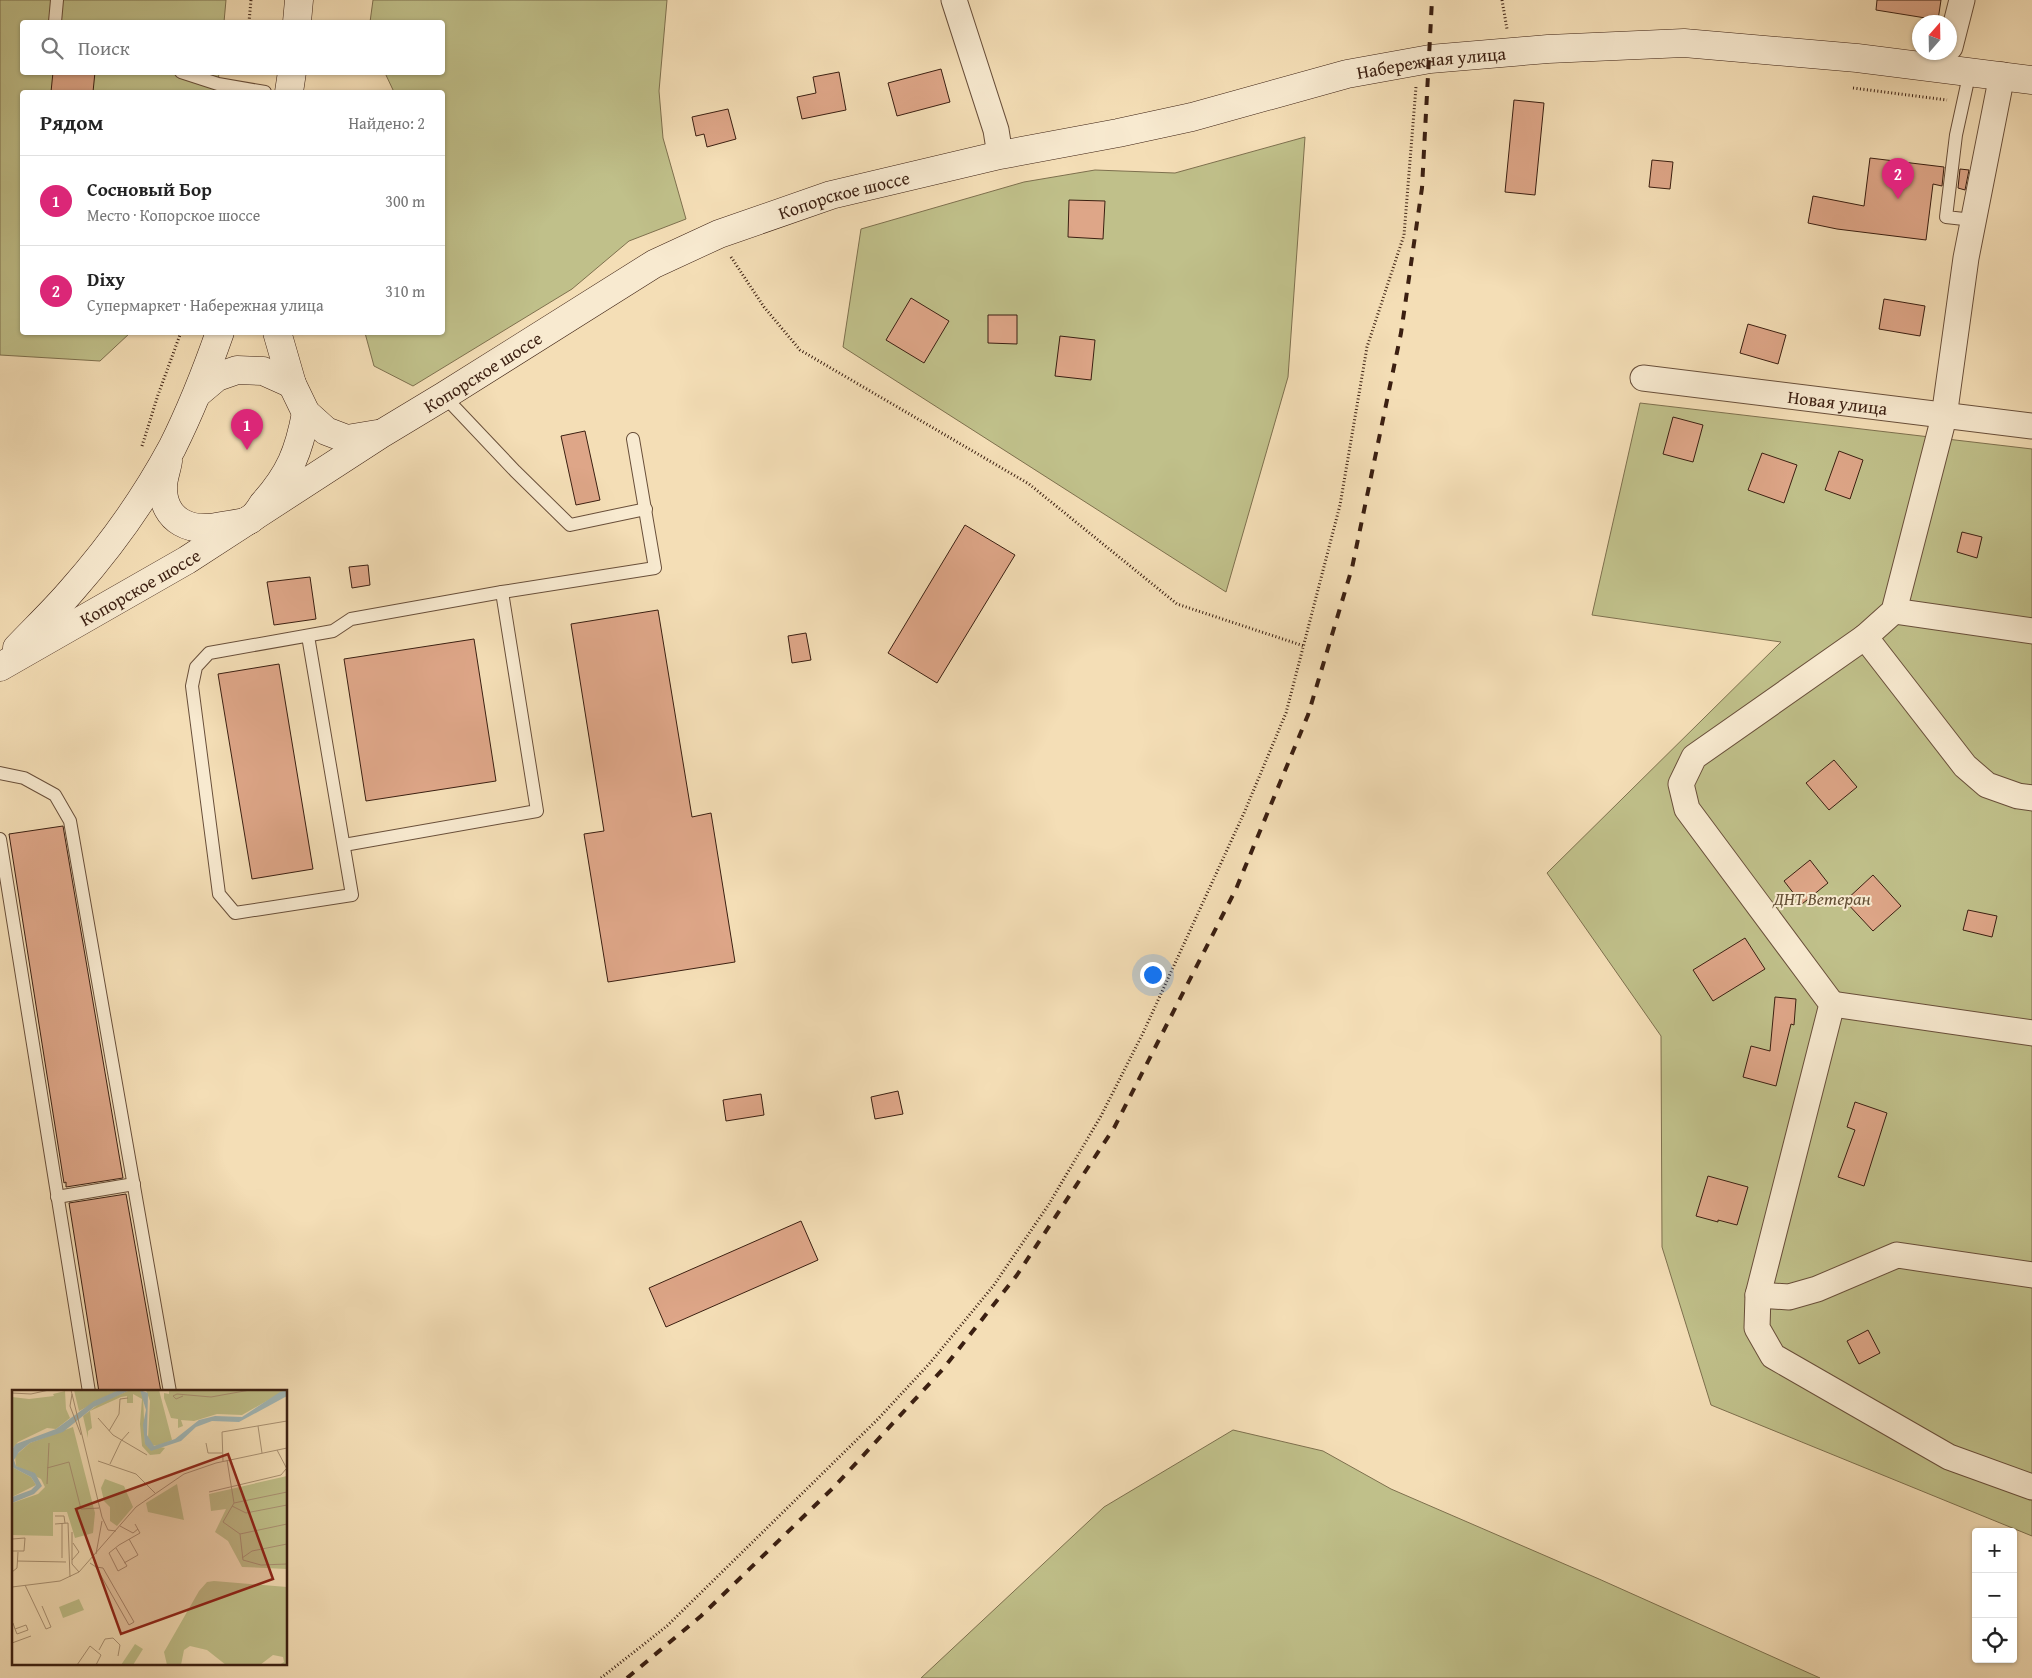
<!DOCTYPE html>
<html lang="ru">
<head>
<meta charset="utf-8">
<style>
  body { margin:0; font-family:"Gentium Book Plus",serif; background:#f6f6f6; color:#222 }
  .controls { position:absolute; right:15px; bottom:15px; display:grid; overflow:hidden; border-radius:5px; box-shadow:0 1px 4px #0004 }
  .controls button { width:45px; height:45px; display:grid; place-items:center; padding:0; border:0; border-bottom:1px solid #e0e0e0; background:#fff; color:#222; font:25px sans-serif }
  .compass { position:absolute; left:1912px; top:15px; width:45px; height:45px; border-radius:50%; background:#fff; box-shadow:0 1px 4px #0004; rotate:20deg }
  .you { position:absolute; left:1152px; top:974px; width:18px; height:18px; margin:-12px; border:4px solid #fff; border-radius:50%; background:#1a73e8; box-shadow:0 0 0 8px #1a73e833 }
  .badge { display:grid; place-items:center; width:32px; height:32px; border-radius:50%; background:#db2777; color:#fff; font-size:16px; font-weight:700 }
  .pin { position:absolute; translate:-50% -41px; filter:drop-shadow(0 1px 2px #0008) }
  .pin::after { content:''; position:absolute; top:26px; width:18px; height:15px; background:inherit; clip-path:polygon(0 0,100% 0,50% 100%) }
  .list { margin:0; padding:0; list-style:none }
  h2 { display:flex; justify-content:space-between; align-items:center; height:65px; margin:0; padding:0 20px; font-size:21px }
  h2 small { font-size:16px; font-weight:400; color:#767676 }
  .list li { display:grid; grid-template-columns:32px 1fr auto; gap:15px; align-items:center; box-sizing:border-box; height:90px; padding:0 20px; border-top:1px solid #e0e0e0 }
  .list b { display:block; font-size:19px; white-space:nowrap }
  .list p { margin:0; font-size:16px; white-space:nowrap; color:#767676 }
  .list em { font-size:16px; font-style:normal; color:#767676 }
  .icon { flex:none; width:28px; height:28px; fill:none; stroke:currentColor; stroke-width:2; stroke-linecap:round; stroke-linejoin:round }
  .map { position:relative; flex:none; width:2032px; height:1678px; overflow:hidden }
  .search { position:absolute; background:#fff; box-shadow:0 1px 4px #0004; left:20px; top:20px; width:425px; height:55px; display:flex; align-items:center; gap:12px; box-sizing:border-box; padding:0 18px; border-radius:5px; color:#767676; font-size:19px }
  .panel { position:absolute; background:#fff; box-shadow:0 1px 4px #0004; left:20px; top:90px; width:425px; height:245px; border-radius:5px }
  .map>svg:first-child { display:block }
  .green { fill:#c0c08a; stroke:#7e704e }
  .building { fill:#dea688; stroke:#3b1f11 }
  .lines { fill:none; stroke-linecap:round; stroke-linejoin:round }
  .lane-casing { stroke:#694f3a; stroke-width:14 }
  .street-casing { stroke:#694f3a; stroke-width:27 }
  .secondary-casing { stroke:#3b1f11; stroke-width:29 }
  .path { stroke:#3b1f11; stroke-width:3; stroke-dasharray:1 2.5; stroke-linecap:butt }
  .lane { stroke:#f8ead0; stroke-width:12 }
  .street { stroke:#f8ead0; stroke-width:25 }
  .secondary { stroke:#f8ead0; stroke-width:28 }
  .rail { stroke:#3b1f11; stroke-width:4; stroke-dasharray:9 9; stroke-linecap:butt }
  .labels { text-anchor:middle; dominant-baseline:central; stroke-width:4; stroke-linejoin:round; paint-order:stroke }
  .street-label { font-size:18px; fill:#3b1f11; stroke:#f8ead0 }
  .park-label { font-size:18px; font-style:italic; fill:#634f35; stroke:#f8ead0 }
  .inset-road { fill:none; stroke:#aa9274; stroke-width:1 }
  .view { fill:#8f2418; fill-opacity:0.15; stroke:#8f2418; stroke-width:2.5 }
  .inset-edge { fill:none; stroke:#3b1f11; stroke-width:2.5 }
</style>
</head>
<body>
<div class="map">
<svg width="2032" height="1678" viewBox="0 0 2032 1678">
  <rect width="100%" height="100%" fill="#f4deb6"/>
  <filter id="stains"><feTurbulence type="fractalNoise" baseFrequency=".004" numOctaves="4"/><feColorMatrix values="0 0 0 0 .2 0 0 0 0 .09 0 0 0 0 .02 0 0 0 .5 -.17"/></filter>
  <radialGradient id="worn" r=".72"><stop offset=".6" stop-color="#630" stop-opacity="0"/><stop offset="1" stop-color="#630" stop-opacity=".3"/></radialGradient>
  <g class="green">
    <path d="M 0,0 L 226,0 L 224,22 L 22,22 L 22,72 L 219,73 L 217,92 L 22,92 L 22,332 L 130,333 L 100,361 L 0,355 Z"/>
    <path d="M 373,0 L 667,0 L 659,91 L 663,138 L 686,219 L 629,241 L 572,289 L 413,386 L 374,366 L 365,333 L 442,332 L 442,92 L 394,92 L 385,73 L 442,72 L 442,22 L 370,22 Z"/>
    <path d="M 1305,137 L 1288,377 L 1226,592 L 843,347 L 861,229 L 1024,182 L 1095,170 L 1175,173 Z"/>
    <path d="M 1640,403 L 2032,449 L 2032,1536 L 1711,1405 L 1662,1247 L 1661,1036 L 1547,873 L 1781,642 L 1592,615 Z"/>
    <path d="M 1233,1430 L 1323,1451 L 1391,1489 L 1599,1579 L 1820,1678 L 921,1678 L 1104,1507 Z"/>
  </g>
  <g class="building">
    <path d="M 1877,0 L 1941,0 L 1938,20 L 1876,10 Z"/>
    <path d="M 941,69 L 950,102 L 897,116 L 888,83 Z"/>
    <path d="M 53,72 L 95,72 L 93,92 L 51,92 Z"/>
    <path d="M 839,72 L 846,110 L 802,119 L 797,97 L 816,93 L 813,77 Z"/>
    <path d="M 1514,100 L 1544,103 L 1535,195 L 1505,192 Z"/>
    <path d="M 728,109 L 736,139 L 707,147 L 704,134 L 696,136 L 692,117 Z"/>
    <path d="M 1870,158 L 1944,167 L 1942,186 L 1933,184 L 1926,240 L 1837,229 L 1808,223 L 1813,196 L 1864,206 Z"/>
    <path d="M 1652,160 L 1673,162 L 1670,189 L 1649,187 Z"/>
    <path d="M 1960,169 L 1969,170 L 1965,190 L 1958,188 Z"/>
    <path d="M 1069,200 L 1105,201 L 1103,239 L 1068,237 Z"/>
    <path d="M 911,298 L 949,321 L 924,363 L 886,340 Z"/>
    <path d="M 1884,299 L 1925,306 L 1920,336 L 1879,329 Z"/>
    <path d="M 988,315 L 1017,315 L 1017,344 L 988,343 Z"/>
    <path d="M 1748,324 L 1786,335 L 1778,364 L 1740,353 Z"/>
    <path d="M 1060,336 L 1095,340 L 1091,380 L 1055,376 Z"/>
    <path d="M 1673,417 L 1703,425 L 1693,462 L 1663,454 Z"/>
    <path d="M 585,431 L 600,500 L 576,505 L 561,436 Z"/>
    <path d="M 1839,451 L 1863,460 L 1850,499 L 1825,490 Z"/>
    <path d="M 1762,453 L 1797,465 L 1784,503 L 1748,490 Z"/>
    <path d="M 965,525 L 1015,555 L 937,683 L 888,653 Z"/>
    <path d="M 1962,532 L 1982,537 L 1977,558 L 1957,552 Z"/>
    <path d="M 368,565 L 370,585 L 352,588 L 349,567 Z"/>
    <path d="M 310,577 L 316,619 L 274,625 L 267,582 Z"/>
    <path d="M 658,610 L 692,817 L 711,813 L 735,962 L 608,982 L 584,834 L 604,831 L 571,624 Z"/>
    <path d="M 806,633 L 811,660 L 792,663 L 788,636 Z"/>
    <path d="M 474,639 L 496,781 L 366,801 L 344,659 Z"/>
    <path d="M 279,664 L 313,869 L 252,879 L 218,674 Z"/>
    <path d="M 1834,760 L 1857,787 L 1829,810 L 1806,783 Z"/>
    <path d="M 63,826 L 123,1178 L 66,1187 L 66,1182 L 64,1183 L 9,834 Z"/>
    <path d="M 1810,860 L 1828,883 L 1802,904 L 1784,881 Z"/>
    <path d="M 1873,875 L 1901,906 L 1873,931 L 1845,901 Z"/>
    <path d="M 1968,910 L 1997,916 L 1992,937 L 1963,930 Z"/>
    <path d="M 1745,938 L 1765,969 L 1713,1001 L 1693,970 Z"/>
    <path d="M 1775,997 L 1796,999 L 1794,1025 L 1791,1024 L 1776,1086 L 1743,1077 L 1751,1046 L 1770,1051 Z"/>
    <path d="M 898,1091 L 903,1114 L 875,1119 L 871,1097 Z"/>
    <path d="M 761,1094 L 764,1115 L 726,1121 L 723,1100 Z"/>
    <path d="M 1855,1102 L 1887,1113 L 1864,1186 L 1838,1177 L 1855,1130 L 1847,1127 Z"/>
    <path d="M 1708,1176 L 1748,1187 L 1737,1225 L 1718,1220 L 1718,1222 L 1696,1216 Z"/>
    <path d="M 126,1194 L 161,1392 L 99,1392 L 69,1203 Z"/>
    <path d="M 801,1221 L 818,1260 L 666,1327 L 649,1288 Z"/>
    <path d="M 1868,1330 L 1880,1353 L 1859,1364 L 1847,1341 Z"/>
  </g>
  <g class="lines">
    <defs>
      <g id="lane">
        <path d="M 55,22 L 57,0"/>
        <path d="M 1970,71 L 1956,135 L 1946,217 L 1973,220"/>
        <path d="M 181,72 L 218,84 L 265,92"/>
        <path d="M 444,396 L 515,471 L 570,525 L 646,509"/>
        <path d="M 308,636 L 352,895 L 235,913 L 219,894 L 192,686 L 196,667 L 209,653 L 333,631 L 351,619 L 502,592 L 655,568 L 633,439"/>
        <path d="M 0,773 L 24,778 L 55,795 L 70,821 L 170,1392"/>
        <path d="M 0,839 L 89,1392"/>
        <path d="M 344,845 L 537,811 L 502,592"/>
        <path d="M 57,1197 L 134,1184"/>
      </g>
      <g id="street">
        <path d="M 954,0 L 996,130 L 1000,155"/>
        <path d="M 1950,47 L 1962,0"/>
        <path d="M 2002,75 L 1966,258 L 1944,417 L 1894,611 L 1865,637 L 1694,757 L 1681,784 L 1687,809 L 1832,1004 L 1758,1295 L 1757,1328 L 1773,1356 L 1949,1457 L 2032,1487"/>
        <path id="s1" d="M 1643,378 L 2032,426"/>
        <path d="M 1894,611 L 2032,631"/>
        <path d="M 1865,637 L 1965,766 L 1987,785 L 2018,796 L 2032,798"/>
        <path d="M 1832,1004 L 2032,1033"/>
        <path d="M 1758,1295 L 1789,1297 L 1817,1289 L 1897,1255 L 2032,1275"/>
      </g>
      <g id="secondary">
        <path d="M 297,22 L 299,0"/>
        <path d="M 289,92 L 292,72"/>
        <path d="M 277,332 L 292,384 L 306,413 L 326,431 L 347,439 L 377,434"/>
        <path d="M 198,393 L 217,377 L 237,370 L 263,371 L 292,384"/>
        <path d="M 168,461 C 167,469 163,478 163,487 C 163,522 192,533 221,526 C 230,524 244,524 251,519 C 256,515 260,509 263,504 C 290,474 299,451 306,413"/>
        <path d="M 17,648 C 35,629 55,610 72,590 C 110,547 145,498 172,448 C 191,410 206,372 220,332"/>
        <path id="s2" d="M 0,667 L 187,560 L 381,434 L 444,396 L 654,264 L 719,234 L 831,195 L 1000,155 L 1118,133 L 1192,117 L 1347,74 L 1430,59 L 1548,49 L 1684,43 L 1857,58 L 2032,80"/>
      </g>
    </defs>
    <use href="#lane" class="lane-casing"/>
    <use href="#street" class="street-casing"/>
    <use href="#secondary" class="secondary-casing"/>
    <g class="path">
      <path d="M 1502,0 L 1507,29"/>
      <path d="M 249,22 L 251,0"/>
      <path d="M 1853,88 L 1947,100"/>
      <path d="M 731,257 L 764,307 L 800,350 L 1029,484 L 1177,604 L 1304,646"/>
      <path d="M 142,446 L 158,395 L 181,332"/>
      <path d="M 601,1678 L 667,1626 L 878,1419 L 930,1363 L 994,1285 L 1049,1204 L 1101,1116 L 1143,1033 L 1244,813 L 1286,713 L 1340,505 L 1367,347 L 1404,235 L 1416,87"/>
    </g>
    <use href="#lane" class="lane"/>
    <use href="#street" class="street"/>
    <use href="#secondary" class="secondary"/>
    <path class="rail" d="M 627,1678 L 701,1616 L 834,1487 L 943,1369 L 1017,1275 L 1114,1128 L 1236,889 L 1308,715 L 1352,568 L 1401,333 L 1422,188 L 1432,0"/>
  </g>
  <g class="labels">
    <g class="street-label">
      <text stroke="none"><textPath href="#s2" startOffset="1574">Набережная улица</textPath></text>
      <text stroke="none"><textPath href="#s2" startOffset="971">Копорское шоссе</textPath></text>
      <text stroke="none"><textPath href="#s2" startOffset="566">Копорское шоссе</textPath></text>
      <text stroke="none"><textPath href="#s1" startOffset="196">Новая улица</textPath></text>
      <text stroke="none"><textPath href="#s2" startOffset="161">Копорское шоссе</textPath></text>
    </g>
    <g class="park-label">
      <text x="1822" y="898">ДНТ Ветеран</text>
    </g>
  </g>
  <g transform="translate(12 1390)">
    <rect width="275" height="275" fill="#f4deb6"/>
    <path d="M 62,0 L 107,0 L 67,21 ZM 118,0 L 128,0 L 131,4 L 133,54 L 153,58 L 148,64 L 138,65 L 130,56 L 128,34 L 130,9 L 121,4 L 121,13 L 115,13 L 115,6 L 109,7 L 78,21 L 80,38 L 76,41 L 76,48 L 71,26 L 88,13 ZM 134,0 L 147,0 L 160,50 L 147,56 L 139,55 L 136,48 L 138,11 ZM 157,0 L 274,0 L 230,25 L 205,24 L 182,31 L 169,30 L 171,36 L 166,38 L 166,29 L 159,28 L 152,8 L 152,3 L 157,4 ZM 53,1 L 54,19 L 58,28 L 44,39 L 35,38 L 6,52 L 0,59 L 0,7 L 17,9 L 42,6 L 41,4 ZM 61,37 L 83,123 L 81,143 L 63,148 L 55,122 L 41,122 L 41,146 L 0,145 L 0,113 L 26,104 L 33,97 L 29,89 L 4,76 L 3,66 L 18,53 ZM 0,77 L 19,87 L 24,95 L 0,107 ZM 275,86 L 275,179 L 230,177 L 216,151 L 203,142 L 214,119 L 199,121 L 197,104 ZM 93,89 L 112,96 L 121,117 L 105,136 L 98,131 L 98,117 L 92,111 L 89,98 ZM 165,94 L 172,130 L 136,122 L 134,113 ZM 202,191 L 275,197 L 275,275 L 267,275 L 272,272 L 271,267 L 261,265 L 248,275 L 214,275 L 195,260 L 178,256 L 172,260 L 169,275 L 155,275 L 152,262 L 187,201 L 195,192 ZM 67,209 L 72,220 L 51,228 L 47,217 ZM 123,254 L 131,259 L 121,275 L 109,275 Z" fill="#c0c08a"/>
    <path d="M 107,0 L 118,0 L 82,17 L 51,42 L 18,53 L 7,62 L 2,70 L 4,76 L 23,83 L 30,96 L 22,104 L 0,113 L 0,107 L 19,100 L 24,95 L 19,87 L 0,77 L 0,59 L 4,54 L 44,39 L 82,11 ZM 128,0 L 136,3 L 135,45 L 142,56 L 163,49 L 187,30 L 203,26 L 230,27 L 268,2 L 275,0 L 275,6 L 227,32 L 200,31 L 184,37 L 169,51 L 139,61 L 133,54 L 131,35 L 134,20 Z" fill="#a1b9ba"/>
    <path class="inset-road" d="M 59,0 L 90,127 L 96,140 L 104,141M 0,3 L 19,4 L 37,0M 60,4 L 58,16 L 69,45M 171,6 L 164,9 L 161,6 L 165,4 L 199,7 L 238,0M 86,28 L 101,45 L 135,65M 246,36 L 250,63M 97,41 L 107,24 L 108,9 L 116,8M 194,53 L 196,63 L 210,63M 265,60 L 275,79M 215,70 L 222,113 L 211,132 L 228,144 L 231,170 L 249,175 L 275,174M 86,71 L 124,84 L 143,103M 211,71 L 210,42 L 275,31M 98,74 L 109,51 L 117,42M 35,78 L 57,72 L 69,119 L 87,118M 35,94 L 37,53M 197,102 L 269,85 L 274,79M 222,113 L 275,102M 220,116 L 234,123 L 275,115M 43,126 L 52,126 L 53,133M 43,134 L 56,133 L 58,187M 108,136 L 121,143 L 126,139M 60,142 L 60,174 L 67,182M 228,144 L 275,134M 0,149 L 13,148 L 12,161 L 0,161M 104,158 L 115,176 L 106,181 L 97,163 L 107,155 L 128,143 L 123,134M 84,164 L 90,131M 50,168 L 50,133M 230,168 L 240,161 L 275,154M 60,170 L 67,162 L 61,153M 5,171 L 54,172M 78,173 L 84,177 L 117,235 L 122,232 L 91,178 L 84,177M 112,173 L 126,165 L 117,149M 0,182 L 5,178 L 6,162M 13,195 L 34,239 L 39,237 L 30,216M 0,197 L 48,191 L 67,182 L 124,117 L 172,84 L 204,73 L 275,58M 1,233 L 3,239 L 5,244 L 16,240 L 14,235 L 3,239M 0,253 L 19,246M 87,260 L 93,249 L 101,248 L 108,255 L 106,266M 65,275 L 78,256 L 89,265 L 84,275"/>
    <path class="view" d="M 216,64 L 261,189 L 109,244 L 64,119 Z"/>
    <rect width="275" height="275" class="inset-edge"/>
  </g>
  <rect width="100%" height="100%" filter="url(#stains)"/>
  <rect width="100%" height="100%" fill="url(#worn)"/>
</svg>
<div class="controls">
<button>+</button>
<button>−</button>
<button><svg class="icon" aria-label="locate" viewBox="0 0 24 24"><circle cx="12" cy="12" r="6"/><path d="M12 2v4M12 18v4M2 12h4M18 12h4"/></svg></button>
</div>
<svg class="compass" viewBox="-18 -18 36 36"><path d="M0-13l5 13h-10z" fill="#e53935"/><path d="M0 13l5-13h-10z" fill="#767676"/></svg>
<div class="you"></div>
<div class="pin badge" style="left:247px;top:450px">1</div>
<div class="pin badge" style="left:1898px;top:199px">2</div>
<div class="search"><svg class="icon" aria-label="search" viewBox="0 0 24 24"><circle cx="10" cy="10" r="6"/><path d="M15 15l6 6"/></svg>Поиск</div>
<section class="panel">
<h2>Рядом<small>Найдено: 2</small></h2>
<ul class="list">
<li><span class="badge">1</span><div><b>Сосновый Бор</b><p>Место · Копорское шоссе</p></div><em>300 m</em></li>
<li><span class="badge">2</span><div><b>Dixy</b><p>Супермаркет · Набережная улица</p></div><em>310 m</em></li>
</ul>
</section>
</div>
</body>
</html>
